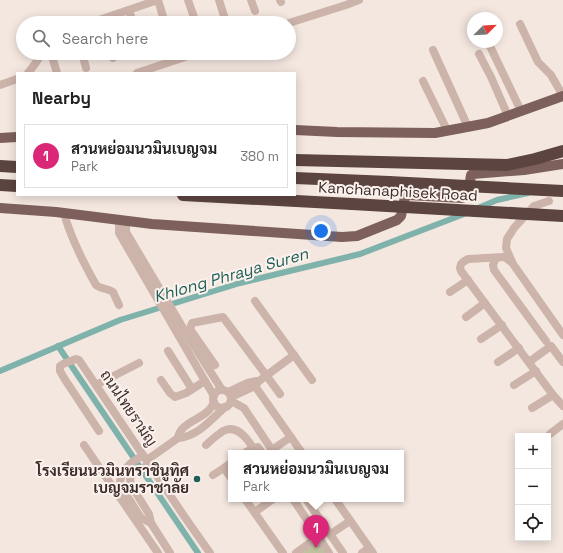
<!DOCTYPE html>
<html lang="en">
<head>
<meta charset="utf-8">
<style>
  body { margin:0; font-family:"Space Grotesk",Sarabun,sans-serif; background:#f6f6f6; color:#222 }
  .controls { position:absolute; right:12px; bottom:12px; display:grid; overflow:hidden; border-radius:0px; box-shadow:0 2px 10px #0003 }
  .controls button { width:36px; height:36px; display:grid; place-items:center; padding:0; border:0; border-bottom:1px solid #e0e0e0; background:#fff; color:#222; font:20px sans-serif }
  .compass { position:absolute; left:467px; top:12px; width:36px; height:36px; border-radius:50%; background:#fff; box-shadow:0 2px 10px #0003; rotate:66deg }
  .you { position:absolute; left:321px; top:231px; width:14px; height:14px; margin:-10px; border:3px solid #fff; border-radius:50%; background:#1a73e8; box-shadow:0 0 0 6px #1a73e833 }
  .badge { display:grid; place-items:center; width:26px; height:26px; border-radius:50%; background:#db2777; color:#fff; font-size:13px; font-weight:700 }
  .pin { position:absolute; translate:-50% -33px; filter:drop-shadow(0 1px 2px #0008) }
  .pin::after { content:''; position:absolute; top:21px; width:14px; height:12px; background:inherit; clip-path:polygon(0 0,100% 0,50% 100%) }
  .popup { position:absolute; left:228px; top:450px; width:176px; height:52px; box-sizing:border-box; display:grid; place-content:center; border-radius:0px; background:#fff; filter:drop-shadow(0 1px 3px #0005); font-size:13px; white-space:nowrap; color:#767676 }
  .popup b { font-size:15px; color:#222 }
  .popup::after { content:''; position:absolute; left:50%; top:100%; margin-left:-8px; border:8px solid transparent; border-top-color:#fff }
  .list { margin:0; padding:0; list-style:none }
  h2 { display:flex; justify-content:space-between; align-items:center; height:52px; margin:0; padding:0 16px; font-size:17px }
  h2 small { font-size:13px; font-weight:400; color:#767676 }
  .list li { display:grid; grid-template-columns:26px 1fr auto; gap:12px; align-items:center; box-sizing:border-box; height:64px; margin:0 8px 8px; padding:0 8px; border:1px solid #e0e0e0; border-radius:0px }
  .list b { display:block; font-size:15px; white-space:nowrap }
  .list p { margin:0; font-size:13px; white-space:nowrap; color:#767676 }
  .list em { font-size:13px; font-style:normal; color:#767676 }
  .icon { flex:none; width:22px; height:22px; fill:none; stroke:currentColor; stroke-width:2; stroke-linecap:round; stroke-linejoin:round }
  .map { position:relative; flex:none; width:563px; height:553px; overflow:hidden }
  .search { position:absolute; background:#fff; box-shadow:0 2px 10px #0003; left:16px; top:16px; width:280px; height:44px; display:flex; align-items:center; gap:10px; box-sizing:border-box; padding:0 14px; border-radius:22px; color:#767676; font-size:15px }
  .panel { position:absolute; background:#fff; box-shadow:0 2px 10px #0003; left:16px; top:72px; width:280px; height:124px; border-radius:0px }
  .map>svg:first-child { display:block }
  .park { fill:url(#park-tufts) }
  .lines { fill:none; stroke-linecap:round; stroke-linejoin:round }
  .canal { stroke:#7eb2aa; stroke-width:6 }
  .minor { stroke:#cdb4ab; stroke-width:8 }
  .major { stroke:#7d605b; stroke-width:10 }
  .highway { stroke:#5c4541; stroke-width:12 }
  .highway-bridge { stroke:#5c4541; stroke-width:12 }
  .poi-dot { fill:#1e5e56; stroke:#fbf2ed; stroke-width:1.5 }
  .labels { text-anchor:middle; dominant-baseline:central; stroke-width:4; stroke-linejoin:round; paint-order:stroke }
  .street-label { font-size:15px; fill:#3b2c2a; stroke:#fbf2ed }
  .poi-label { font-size:15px; font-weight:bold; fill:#3b2c2a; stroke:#fbf2ed; text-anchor:end }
  .water-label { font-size:16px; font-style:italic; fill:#1e5e56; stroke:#fbf2ed }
</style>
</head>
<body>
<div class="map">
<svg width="563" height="553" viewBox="0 0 563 553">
  <defs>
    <pattern id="park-tufts" width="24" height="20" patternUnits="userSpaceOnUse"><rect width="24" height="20" fill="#bfc49f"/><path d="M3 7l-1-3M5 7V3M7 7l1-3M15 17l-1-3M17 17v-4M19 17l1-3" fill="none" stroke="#9c9f82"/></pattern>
  </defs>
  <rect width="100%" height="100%" fill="#f4e7e0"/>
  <path class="park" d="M 318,542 L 325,553 L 302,553 Z"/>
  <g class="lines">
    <g class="canal">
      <path d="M 478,208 L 497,200 L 528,193"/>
      <path d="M 58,346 L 198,553"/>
      <path d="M 0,371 L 120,320 L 240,283 L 360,254 L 464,214"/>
    </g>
    <g class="minor">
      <path d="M 188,0 L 196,23"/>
      <path d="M 219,0 L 225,19"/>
      <path d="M 251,0 L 255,11"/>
      <path d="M 280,0 L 281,2"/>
      <path d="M 129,10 L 133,23"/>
      <path d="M 90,23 L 158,0 L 165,23"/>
      <path d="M 289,23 L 346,5 L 359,0"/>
      <path d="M 520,24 L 538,62 L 551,75 L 563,96"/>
      <path d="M 488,42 L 521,111"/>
      <path d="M 433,50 L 468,127"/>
      <path d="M 51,53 L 57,73"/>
      <path d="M 82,53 L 86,68"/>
      <path d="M 112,53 L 113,58"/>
      <path d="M 479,54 L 491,77 L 508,116"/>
      <path d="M 28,73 L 35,64 L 42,53"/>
      <path d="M 137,73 L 197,53"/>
      <path d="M 423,81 L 447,130"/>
      <path d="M 0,85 L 17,79"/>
      <path d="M 549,201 L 534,206 L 514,228 L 507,239 L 506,248 L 513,264 L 563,335"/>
      <path d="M 64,213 C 71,239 83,262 96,285 C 100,289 107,288 113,292 L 119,305"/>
      <path d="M 119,220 L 119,233 L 205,381 L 214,396"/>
      <path d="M 126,221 L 126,232 L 189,338 L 222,390"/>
      <path d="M 496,258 L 493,265 L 494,270 L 546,341"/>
      <path d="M 511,262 L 506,258 L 504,257 L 468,259 L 463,262 L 461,264 L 460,268 L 461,271 L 553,395 L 563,406"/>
      <path d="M 450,292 L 468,280"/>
      <path d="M 255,301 L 312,380"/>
      <path d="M 466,317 L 485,303"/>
      <path d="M 481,339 L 502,325"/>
      <path d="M 168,351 L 192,389"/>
      <path d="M 498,362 L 519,348"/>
      <path d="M 529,362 L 551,346 L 563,362"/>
      <path d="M 215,365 L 190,329 L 192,323 L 223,317 L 280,394"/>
      <path d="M 161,380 L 170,393 L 175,397 L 186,393 L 205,381"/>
      <path d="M 96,385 L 139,363"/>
      <path d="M 514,385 L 536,371"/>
      <path d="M 255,386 L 302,453"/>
      <circle cx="222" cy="399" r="9"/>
      <path d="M 228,392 L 247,383 L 257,381"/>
      <path d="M 231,397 L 255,386 L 259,381 L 294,355"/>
      <path d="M 231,401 L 244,408 L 274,453"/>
      <path d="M 532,408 L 553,395"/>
      <path d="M 99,431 L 64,378 L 60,371 L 60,366 L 63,364 L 76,359 L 79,360 L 184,516 L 210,553"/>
      <path d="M 550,434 L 563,424"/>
      <path d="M 178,438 C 180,423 200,420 209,410 C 211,408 213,405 214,402"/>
      <path d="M 84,445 L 158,553"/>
      <path d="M 206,445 C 211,440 217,435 223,431 C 236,424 247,438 253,448"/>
      <path d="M 276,447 L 291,437"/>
      <path d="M 245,453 L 253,448 L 258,447 L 262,453"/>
      <path d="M 143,455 L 131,463 L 125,469 L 122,475 L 120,481 L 122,488 L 141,518 L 151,523"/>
      <path d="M 147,460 L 178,438 C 197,437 212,419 225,407"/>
      <path d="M 231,463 L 224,468 L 231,478"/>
      <path d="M 149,464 L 132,475 L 130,479 L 131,485 L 149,514 L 151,523 L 170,553"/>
      <path d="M 213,475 L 224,468"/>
      <path d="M 245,499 L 283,553"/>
      <path d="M 293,499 L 329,553"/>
      <path d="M 306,499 L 343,553"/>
      <path d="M 335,499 L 373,553"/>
      <path d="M 314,502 L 318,499"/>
      <path d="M 255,512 L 273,499"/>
      <path d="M 335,531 L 350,521"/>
      <path d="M 296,553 L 318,537"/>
      <path d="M 362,553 L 369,548"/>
    </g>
    <g class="major">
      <path d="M 295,130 L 337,132 L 435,133 L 488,123 L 563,96"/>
      <path d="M 0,138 L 17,137"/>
      <path d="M 0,208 L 56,212 L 152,224 L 342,237 L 357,236 L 397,220 L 401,216 L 405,197 L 408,195 L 462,198 L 468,194 L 471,175 L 473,174 L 524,170 L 563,164"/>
    </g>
    <g class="highway">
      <path d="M 295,160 L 507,165 L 535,159 L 563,151"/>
      <path d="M 0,166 L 17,167"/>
      <path d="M 295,178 L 389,182"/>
      <path d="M 0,185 L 17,186"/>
      <path d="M 183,195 L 352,204"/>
    </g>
    <g class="highway-bridge">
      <path d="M 389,182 L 563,191"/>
      <path d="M 352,204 L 563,216"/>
    </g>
  </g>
  <circle class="poi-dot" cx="197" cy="479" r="4"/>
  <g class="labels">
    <g class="street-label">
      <text transform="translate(398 191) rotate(3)">Kanchanaphisek Road</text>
      <text transform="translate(129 408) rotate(56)">ถนนไทยรามัญ</text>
    </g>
    <g class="poi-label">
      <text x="189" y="470">โรงเรียนนวมินทราชินูทิศ<tspan x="189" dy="17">เบญจมราชาลัย</tspan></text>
    </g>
    <g class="water-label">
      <text transform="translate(231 275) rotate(-16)">Khlong Phraya Suren</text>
    </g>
  </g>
</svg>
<div class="controls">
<button>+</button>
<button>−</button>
<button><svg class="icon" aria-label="locate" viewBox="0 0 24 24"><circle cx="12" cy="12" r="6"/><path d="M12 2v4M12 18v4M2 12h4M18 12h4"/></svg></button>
</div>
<svg class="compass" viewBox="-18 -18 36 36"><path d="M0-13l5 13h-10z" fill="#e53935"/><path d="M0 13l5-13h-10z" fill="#767676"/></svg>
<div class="you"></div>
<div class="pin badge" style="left:316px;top:548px">1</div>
<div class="popup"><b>สวนหย่อมนวมินเบญจม</b>Park</div>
<div class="search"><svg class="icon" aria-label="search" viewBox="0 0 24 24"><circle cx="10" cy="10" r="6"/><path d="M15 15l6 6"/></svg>Search here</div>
<section class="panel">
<h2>Nearby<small></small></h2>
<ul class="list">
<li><span class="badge">1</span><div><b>สวนหย่อมนวมินเบญจม</b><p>Park</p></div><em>380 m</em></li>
</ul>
</section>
</div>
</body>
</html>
